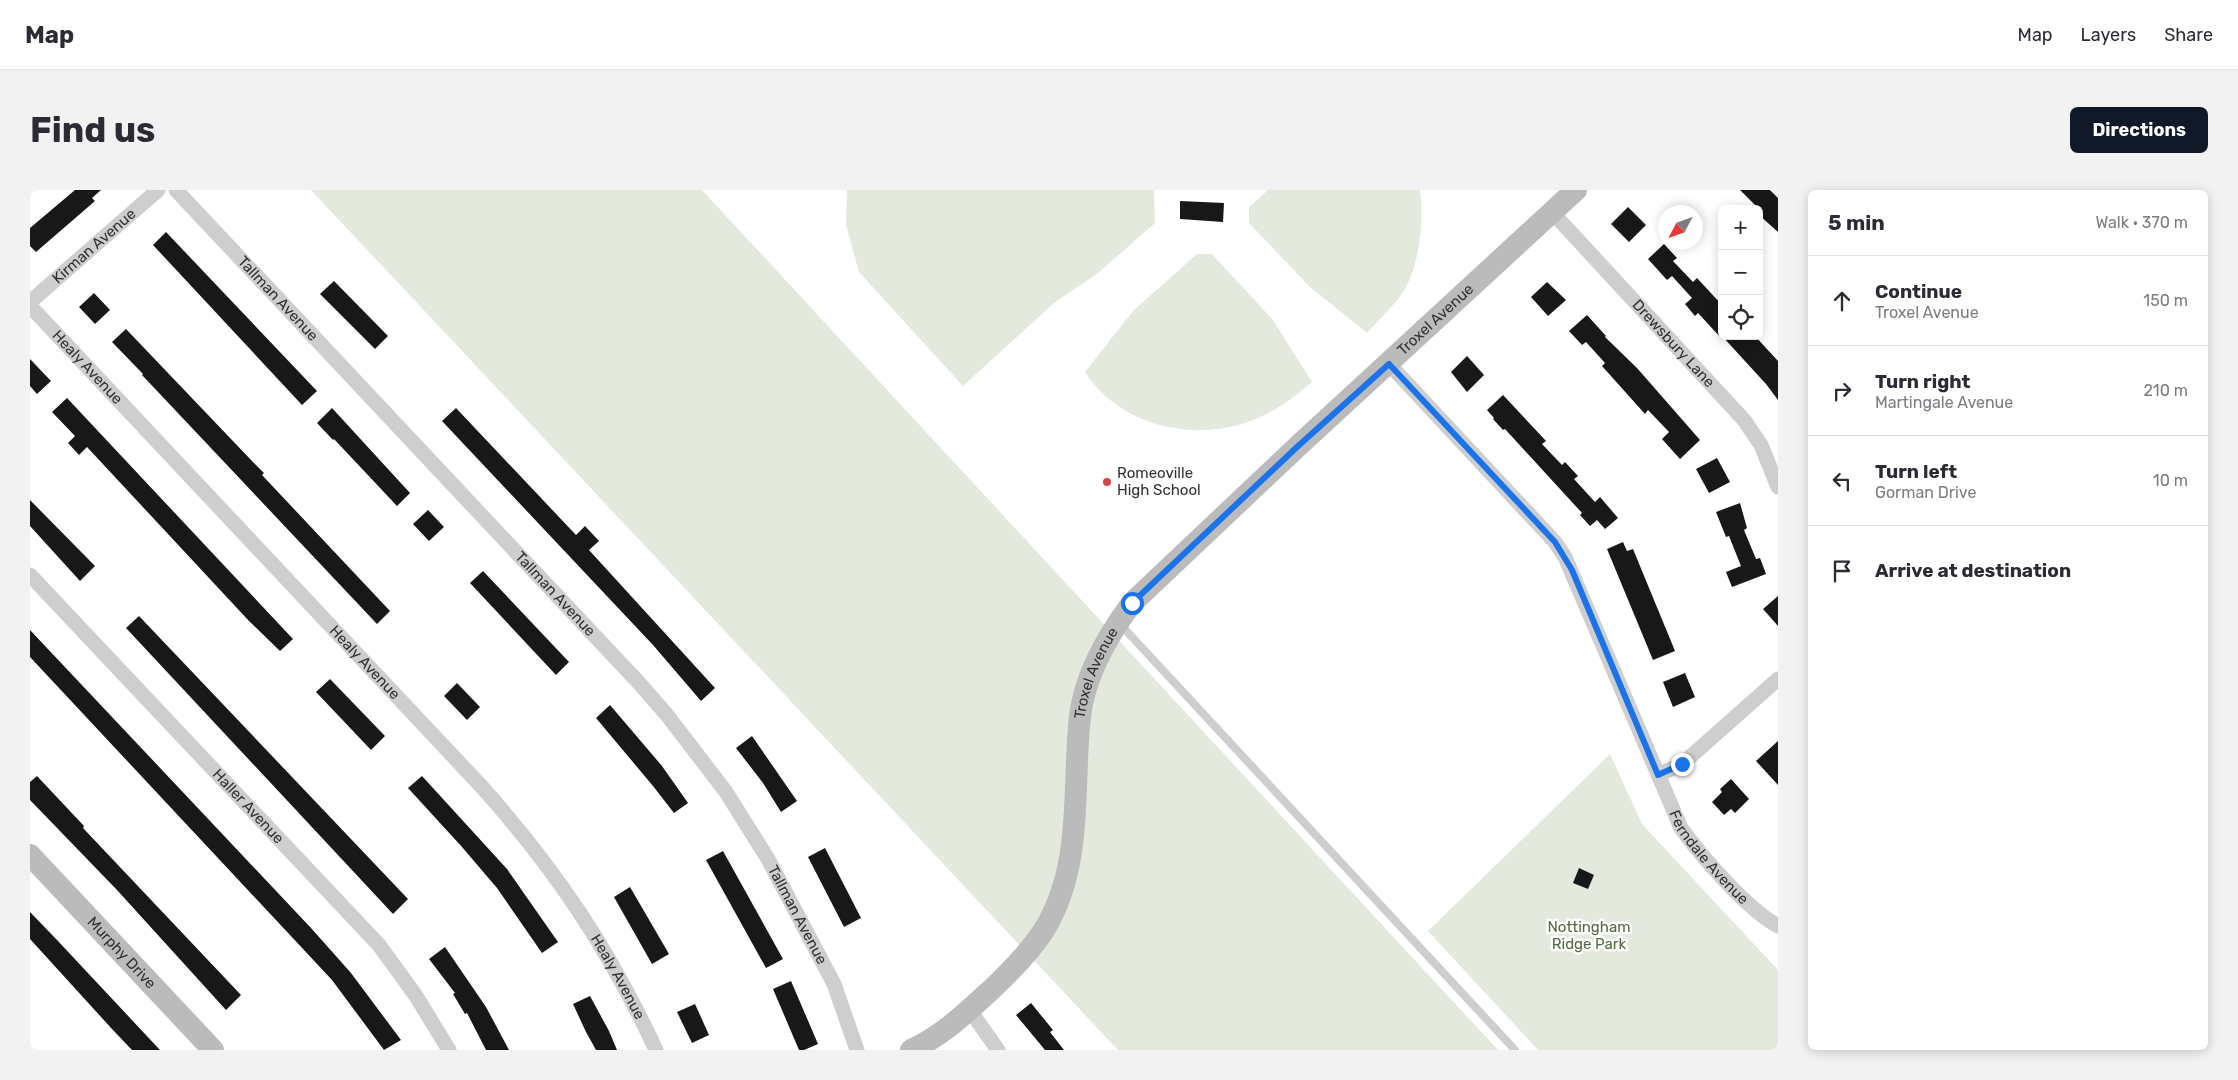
<!DOCTYPE html>
<html lang="en">
<head>
<meta charset="utf-8">
<style>
  body { margin:0; font-family:Rubik,sans-serif; background:#f2f2f3; color:#2b2b33 }
  .controls { position:absolute; right:15px; top:15px; display:grid; overflow:hidden; border-radius:8px; box-shadow:0 2px 12px #0003 }
  .controls button { width:45px; height:45px; display:grid; place-items:center; padding:0; border:0; border-bottom:1px solid #e1e1e2; background:#fff; color:#2b2b33; font:25px sans-serif }
  .compass { position:absolute; left:1628px; top:15px; width:45px; height:45px; border-radius:50%; background:#fff; box-shadow:0 2px 12px #0003; rotate:229deg }
  .stop { position:absolute; width:15px; height:15px; margin:-11px; border:4px solid #1a73e8; border-radius:50%; background:#fff }
  .stop.end { background:#1a73e8; border-color:#fff; box-shadow:0 1px 5px #0008 }
  .list { margin:0; padding:0; list-style:none }
  h2 { display:flex; justify-content:space-between; align-items:center; height:65px; margin:0; padding:0 20px; font-size:21px }
  h2 small { font-size:16px; font-weight:400; color:#7c7c81 }
  .list li { display:grid; grid-template-columns:32px 1fr auto; gap:15px; align-items:center; box-sizing:border-box; height:90px; padding:0 20px; border-top:1px solid #e1e1e2 }
  .list b { display:block; font-size:19px; white-space:nowrap }
  .list p { margin:0; font-size:16px; white-space:nowrap; color:#7c7c81 }
  .list em { font-size:16px; font-style:normal; color:#7c7c81 }
  .icon { flex:none; width:28px; height:28px; fill:none; stroke:currentColor; stroke-width:2; stroke-linecap:round; stroke-linejoin:round }
  .map { position:relative; flex:none; width:1748px; height:860px; overflow:hidden; border-radius:8px }
  header { display:flex; align-items:center; gap:30px; box-sizing:border-box; height:70px; padding:0 25px; background:#fff; border-bottom:1px solid #e1e1e2 }
  header strong { font-size:24px }
  nav { display:flex; gap:28px; margin-inline-start:auto; font-size:18px }
  .intro { display:flex; align-items:center; justify-content:space-between; box-sizing:border-box; height:120px; padding:0 30px }
  h1 { margin:0; font-size:35px }
  .button { padding:12px 22px; border-radius:8px; background:#111827; color:#fff; font-size:18px; font-weight:700 }
  main { display:flex; gap:30px; padding:0 30px }
  aside { flex:1; background:#fff; border-radius:8px; box-shadow:0 2px 12px #0003 }
  .map>svg:first-child { display:block }
  .green { fill:#e3e9dd }
  .building { fill:#181818 }
  .lines { fill:none; stroke-linecap:round; stroke-linejoin:round }
  .lane { stroke:#cecece; stroke-width:8 }
  .street { stroke:#cecece; stroke-width:15 }
  .secondary { stroke:#bbb; stroke-width:22 }
  .route { stroke:#1a73e8; stroke-width:6 }
  .poi-dot { fill:#d64447; stroke:#fff; stroke-width:2 }
  .labels { text-anchor:middle; dominant-baseline:central; stroke-width:5; stroke-linejoin:round; paint-order:stroke }
  .street-label { font-size:15px; fill:#313131; stroke:#fff }
  .poi-label { font-size:15px; fill:#313131; stroke:#fff; text-anchor:start }
  .park-label { font-size:15px; fill:#526941; stroke:#fff }
</style>
</head>
<body>
<header>
<strong>Map</strong>
<nav><a>Map</a><a>Layers</a><a>Share</a></nav>
</header>
<div class="intro"><h1>Find us</h1><a class="button">Directions</a></div>
<main>
<div class="map">
<svg width="1748" height="860" viewBox="0 0 1748 860">
  <rect width="100%" height="100%" fill="#fff"/>
  <g class="green">
    <path d="M 281,0 L 672,0 L 1468,860 L 1088,860 Z"/>
    <path d="M 817,0 L 1124,0 L 1125,33 L 1068,83 L 1024,113 L 933,196 L 829,82 L 816,35 Z"/>
    <path d="M 1238,0 L 1390,0 C 1394,30 1390,72 1375,99 C 1365,115 1349,129 1337,143 L 1280,97 L 1219,33 L 1219,17 Z"/>
    <path d="M 1167,64 L 1182,64 L 1243,130 L 1282,192 C 1265,206 1249,219 1228,228 C 1169,254 1091,238 1055,182 L 1103,121 Z"/>
    <path d="M 1580,564 L 1612,634 L 1748,780 L 1748,860 L 1508,860 L 1398,741 Z"/>
  </g>
  <g class="building">
    <path d="M 45,0 L 71,0 L 62,8 L 65,11 L 6,62 L 0,56 L 0,38 Z"/>
    <path d="M 1710,0 L 1740,0 L 1748,8 L 1748,42 L 1729,25 L 1731,23 L 1729,19 Z"/>
    <path d="M 1150,11 L 1194,13 L 1193,32 L 1150,29 Z"/>
    <path d="M 1598,17 L 1616,35 L 1599,52 L 1581,34 Z"/>
    <path d="M 136,42 L 287,201 L 272,215 L 123,55 Z"/>
    <path d="M 1634,54 L 1647,68 L 1643,71 L 1663,92 L 1667,88 L 1692,115 L 1692,149 L 1668,123 L 1665,126 L 1655,114 L 1662,108 L 1642,86 L 1637,90 L 1618,69 Z"/>
    <path d="M 304,91 L 358,146 L 345,159 L 290,104 Z"/>
    <path d="M 1517,92 L 1536,110 L 1518,126 L 1501,107 Z"/>
    <path d="M 64,103 L 80,120 L 65,134 L 49,117 Z"/>
    <path d="M 1557,125 L 1576,146 L 1575,147 L 1607,178 L 1670,250 L 1650,269 L 1632,249 L 1639,242 L 1618,220 L 1615,224 L 1572,176 L 1575,173 L 1556,152 L 1552,155 L 1539,141 Z"/>
    <path d="M 96,139 L 222,271 L 234,283 L 232,285 L 360,421 L 347,434 L 112,185 L 113,184 L 82,152 Z"/>
    <path d="M 1692,146 L 1725,146 L 1748,171 L 1748,210 L 1736,194 Z"/>
    <path d="M 1437,166 L 1454,185 L 1437,202 L 1421,182 Z"/>
    <path d="M 0,169 L 21,191 L 7,204 L 0,196 Z"/>
    <path d="M 1473,205 L 1516,251 L 1512,254 L 1532,275 L 1535,272 L 1548,286 L 1544,289 L 1565,312 L 1570,307 L 1588,328 L 1575,339 L 1567,330 L 1560,336 L 1550,325 L 1552,323 L 1475,239 L 1473,240 L 1463,229 L 1464,228 L 1457,220 Z"/>
    <path d="M 37,208 L 263,449 L 250,461 L 219,431 L 57,257 L 49,265 L 38,253 L 45,246 L 22,222 Z"/>
    <path d="M 302,218 L 380,303 L 367,316 L 304,249 L 303,250 L 287,233 Z"/>
    <path d="M 426,218 L 546,345 L 555,336 L 569,351 L 559,360 L 685,498 L 671,511 L 623,455 L 412,231 Z"/>
    <path d="M 1687,268 L 1700,292 L 1679,303 L 1666,279 Z"/>
    <path d="M 0,310 L 65,376 L 50,391 L 0,336 Z"/>
    <path d="M 1710,313 L 1717,338 L 1714,340 L 1726,369 L 1730,368 L 1736,384 L 1702,397 L 1696,382 L 1711,376 L 1699,346 L 1696,347 L 1686,322 Z"/>
    <path d="M 398,320 L 414,337 L 399,351 L 383,334 Z"/>
    <path d="M 1593,352 L 1597,361 L 1603,359 L 1645,461 L 1623,470 L 1577,359 Z"/>
    <path d="M 453,381 L 539,472 L 526,485 L 440,393 Z"/>
    <path d="M 1748,406 L 1748,436 L 1733,419 Z"/>
    <path d="M 109,426 L 378,709 L 363,724 L 96,438 Z"/>
    <path d="M 0,440 L 281,738 L 321,783 L 371,850 L 354,860 L 302,790 L 0,467 Z"/>
    <path d="M 1655,483 L 1665,507 L 1643,517 L 1633,492 Z"/>
    <path d="M 300,489 L 355,546 L 341,560 L 286,502 Z"/>
    <path d="M 427,493 L 450,517 L 437,530 L 414,506 Z"/>
    <path d="M 580,515 L 632,576 L 658,613 L 644,623 L 623,596 L 566,528 Z"/>
    <path d="M 722,546 L 767,611 L 751,622 L 733,593 L 706,558 Z"/>
    <path d="M 1748,551 L 1748,595 L 1726,571 Z"/>
    <path d="M 7,586 L 54,636 L 53,638 L 211,805 L 196,820 L 87,700 L 0,610 L 0,592 Z"/>
    <path d="M 392,586 L 477,679 L 528,752 L 512,763 L 467,698 L 432,657 L 378,598 Z"/>
    <path d="M 1701,589 L 1719,609 L 1705,623 L 1701,619 L 1694,625 L 1682,612 L 1692,602 L 1690,599 Z"/>
    <path d="M 795,658 L 831,728 L 814,737 L 778,667 Z"/>
    <path d="M 693,661 L 753,769 L 736,778 L 676,670 Z"/>
    <path d="M 1549,678 L 1564,685 L 1558,699 L 1543,693 Z"/>
    <path d="M 600,697 L 639,764 L 622,774 L 584,707 Z"/>
    <path d="M 0,722 L 27,750 L 130,860 L 102,860 L 82,839 L 0,749 Z"/>
    <path d="M 415,757 L 456,817 L 479,860 L 456,860 L 437,823 L 435,824 L 423,804 L 425,803 L 399,769 Z"/>
    <path d="M 761,791 L 788,854 L 774,860 L 769,860 L 743,799 Z"/>
    <path d="M 560,806 L 579,841 L 587,860 L 566,860 L 556,842 L 543,814 Z"/>
    <path d="M 1001,813 L 1023,840 L 1020,842 L 1034,860 L 1015,860 L 986,825 Z"/>
    <path d="M 665,814 L 679,845 L 662,853 L 647,822 Z"/>
  </g>
  <g class="lines">
    <path class="lane" d="M 1090,434 L 1485,860"/>
    <g class="street">
      <path id="s1" d="M 146,0 L 610,494 L 637,525 L 696,602 L 738,669 L 804,794 L 827,860"/>
      <path id="s2" d="M 1522,22 L 1714,230 L 1731,255 L 1748,297"/>
      <path id="s3" d="M 0,112 L 128,0"/>
      <path id="s4" d="M 0,116 L 452,597 C 526,680 579,759 626,860"/>
      <path id="s5" d="M 1359,174 L 1525,352 L 1535,367 L 1651,638 C 1672,667 1717,719 1748,736"/>
      <path id="s6" d="M 0,385 L 349,755 L 386,806 L 419,860"/>
      <path d="M 1628,585 L 1652,574 L 1748,489"/>
      <path d="M 939,819 L 968,860"/>
    </g>
    <g class="secondary">
      <path id="s7" d="M 0,665 L 183,860"/>
      <path id="s8" d="M 881,860 C 912,846 937,822 962,799 C 981,781 1000,762 1014,740 C 1054,675 1042,598 1050,526 C 1055,485 1078,445 1102,413 L 1267,257 L 1546,0"/>
    </g>
  </g>
  <g class="lines">
    <path class="route" d="M 1102,413 L 1267,257 L 1359,174 L 1525,352 L 1542,380 L 1628,585 L 1652,574"/>
  </g>
  <circle class="poi-dot" cx="1077" cy="292" r="5"/>
  <g class="labels">
    <g class="street-label">
      <text stroke="none"><textPath href="#s3" startOffset="85">Kirman Avenue</textPath></text>
      <text stroke="none"><textPath href="#s1" startOffset="149">Tallman Avenue</textPath></text>
      <text stroke="none"><textPath href="#s8" startOffset="941">Troxel Avenue</textPath></text>
      <text stroke="none"><textPath href="#s2" startOffset="179">Drewsbury Lane</textPath></text>
      <text stroke="none"><textPath href="#s4" startOffset="84">Healy Avenue</textPath></text>
      <text stroke="none"><textPath href="#s1" startOffset="554">Tallman Avenue</textPath></text>
      <text stroke="none"><textPath href="#s4" startOffset="489">Healy Avenue</textPath></text>
      <text stroke="none"><textPath href="#s8" startOffset="446">Troxel Avenue</textPath></text>
      <text stroke="none"><textPath href="#s6" startOffset="318">Haller Avenue</textPath></text>
      <text stroke="none"><textPath href="#s5" startOffset="596">Ferndale Avenue</textPath></text>
      <text stroke="none"><textPath href="#s1" startOffset="958">Tallman Avenue</textPath></text>
      <text stroke="none"><textPath href="#s7" startOffset="134">Murphy Drive</textPath></text>
      <text stroke="none"><textPath href="#s4" startOffset="894">Healy Avenue</textPath></text>
    </g>
    <g class="poi-label">
      <text x="1087" y="283">Romeoville<tspan x="1087" dy="17">High School</tspan></text>
    </g>
    <g class="park-label">
      <text x="1559" y="737">Nottingham<tspan x="1559" dy="17">Ridge Park</tspan></text>
    </g>
  </g>
</svg>
<div class="controls">
<button>+</button>
<button>−</button>
<button><svg class="icon" aria-label="locate" viewBox="0 0 24 24"><circle cx="12" cy="12" r="6"/><path d="M12 2v4M12 18v4M2 12h4M18 12h4"/></svg></button>
</div>
<svg class="compass" viewBox="-18 -18 36 36"><path d="M0-13l5 13h-10z" fill="#e53935"/><path d="M0 13l5-13h-10z" fill="#7c7c81"/></svg>
<div class="stop" style="left:1102px;top:413px"></div>
<div class="stop end" style="left:1652px;top:574px"></div>
</div>
<aside>
<h2>5 min<small>Walk · 370 m</small></h2>
<ul class="list">
<li><svg class="icon" aria-label="ahead" viewBox="0 0 24 24"><path d="M12 20V5M6 11l6-6 6 6"/></svg><div><b>Continue</b><p>Troxel Avenue</p></div><em>150 m</em></li>
<li><svg class="icon" aria-label="right" viewBox="0 0 24 24"><path d="M7 20v-9h11M14 6l5 5-5 5"/></svg><div><b>Turn right</b><p>Martingale Avenue</p></div><em>210 m</em></li>
<li><svg class="icon" aria-label="left" viewBox="0 0 24 24"><path d="M17 20v-9H6M10 6l-5 5 5 5"/></svg><div><b>Turn left</b><p>Gorman Drive</p></div><em>10 m</em></li>
<li><svg class="icon" aria-label="arrive" viewBox="0 0 24 24"><path d="M6 21V4h12l-3 4 3 4H6"/></svg><div><b>Arrive at destination</b></div></li>
</ul>
</aside>
</main>
</body>
</html>
